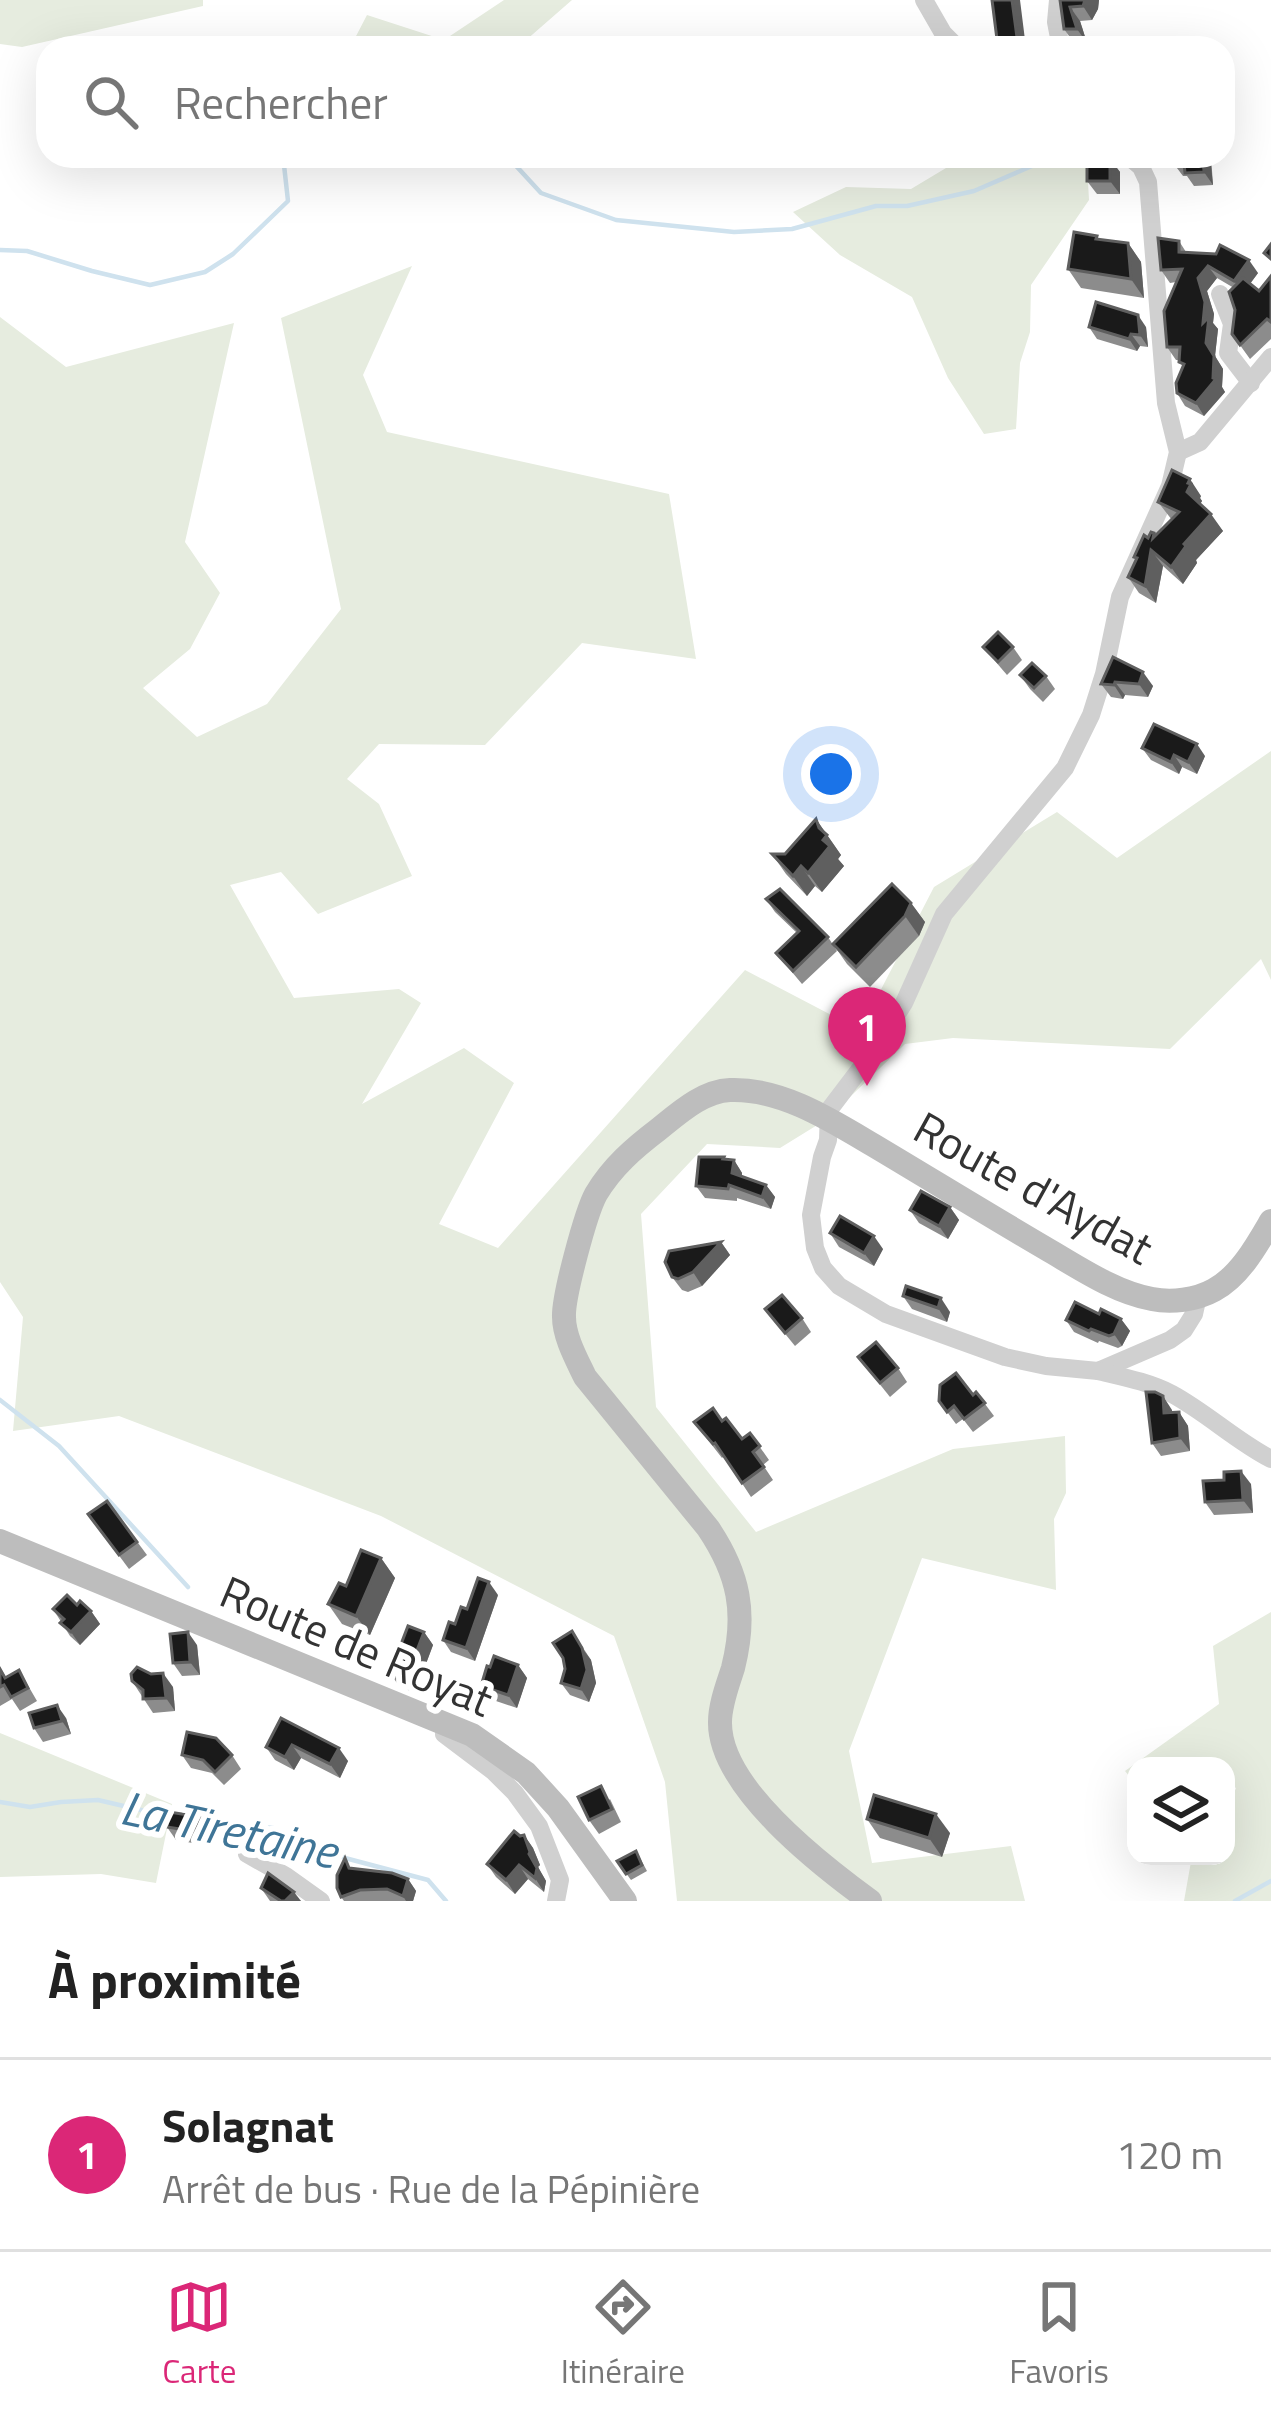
<!DOCTYPE html>
<html lang="fr">
<head>
<meta charset="utf-8">
<style>
  body { margin:0; font-family:"Titillium Web",sans-serif; background:#f2f2f2; color:#222 }
  .controls { position:absolute; right:36px; bottom:36px; display:grid; overflow:hidden; border-radius:24px; box-shadow:0 12px 48px #0002 }
  .controls button { width:108px; height:108px; display:grid; place-items:center; padding:0; border:0; border-bottom:3px solid #e0e0e0; background:#fff; color:#222; font:60px sans-serif }
  .you { position:absolute; left:831px; top:774px; width:42px; height:42px; margin:-30px; border:9px solid #fff; border-radius:50%; background:#1a73e8; box-shadow:0 0 0 18px #1a73e833 }
  .badge { display:grid; place-items:center; width:78px; height:78px; border-radius:50%; background:#db2777; color:#fff; font-size:39px; font-weight:700 }
  .pin { position:absolute; translate:-50% -99px; filter:drop-shadow(0 3px 6px #0008) }
  .pin::after { content:''; position:absolute; top:63px; width:42px; height:36px; background:inherit; clip-path:polygon(0 0,100% 0,50% 100%) }
  .list { margin:0; padding:0; list-style:none }
  h2 { display:flex; justify-content:space-between; align-items:center; height:156px; margin:0; padding:0 48px; font-size:51px }
  h2 small { font-size:39px; font-weight:400; color:#767676 }
  .list li { display:grid; grid-template-columns:78px 1fr auto; gap:36px; align-items:center; box-sizing:border-box; height:192px; padding:0 48px; border-top:3px solid #e0e0e0 }
  .list b { display:block; font-size:45px; white-space:nowrap }
  .list p { margin:0; font-size:39px; white-space:nowrap; color:#767676 }
  .list em { font-size:39px; font-style:normal; color:#767676 }
  .icon { flex:none; width:66px; height:66px; fill:none; stroke:currentColor; stroke-width:2; stroke-linecap:round; stroke-linejoin:round }
  .map { position:relative; flex:none; width:1271px; height:1901px; overflow:hidden }
  .search { position:absolute; background:#fff; box-shadow:0 12px 48px #0002; left:36px; right:36px; top:36px; height:132px; display:flex; align-items:center; gap:30px; box-sizing:border-box; padding:0 42px; border-radius:36px; color:#767676; font-size:45px }
  .sheet { height:348px; background:#fff }
  nav { display:flex; justify-content:space-around; align-items:center; box-sizing:border-box; height:168px; border-top:3px solid #e0e0e0; background:#fff; font-size:33px; color:#767676 }
  nav a { display:grid; justify-items:center; gap:6px }
  nav .on { color:#db2777 }
  .map>svg:first-child { display:block }
  .green { fill:#e6ecdf }
  .lines { fill:none; stroke-linecap:round; stroke-linejoin:round }
  .stream { stroke:#cfe2ee; stroke-width:4.5 }
  .street { stroke:#d0d0d0; stroke-width:18 }
  .secondary { stroke:#bdbdbd; stroke-width:24 }
  .wall { fill:#8c8c8c }
  .shaded-wall { fill:#5f5f5f }
  .building { fill:#1a1a1a; stroke:#5f5f5f; stroke-width:3 }
  .labels { text-anchor:middle; dominant-baseline:central; stroke-width:12; stroke-linejoin:round; paint-order:stroke }
  .street-label { font-size:45px; fill:#333; stroke:#fff }
  .water-label { font-size:48px; font-style:italic; fill:#3f7597; stroke:#fff }
</style>
</head>
<body>
<div class="map">
<svg width="1271" height="1901" viewBox="0 0 1271 1901">
  <rect width="100%" height="100%" fill="#fff"/>
  <g class="green">
    <path d="M 0,0 L 203,0 L 203,6 L 22,47 L 0,44 Z"/>
    <path d="M 504,0 L 572,0 L 517,48 L 372,48 L 354,40 L 367,15 L 444,40 Z"/>
    <path d="M 966,156 L 1070,156 L 1087,165 L 1089,200 L 1031,285 L 1030,332 L 1020,363 L 1016,429 L 984,434 L 948,378 L 912,297 L 840,255 L 793,212 L 846,187 L 911,189 Z"/>
    <path d="M 412,266 L 363,375 L 387,432 L 669,494 L 696,659 L 582,643 L 485,745 L 379,744 L 347,779 L 379,804 L 412,876 L 318,914 L 281,872 L 230,885 L 294,998 L 399,989 L 421,1003 L 362,1104 L 464,1048 L 514,1083 L 439,1224 L 498,1248 L 745,970 L 860,1030 L 934,887 L 1057,812 L 1117,858 L 1271,751 L 1271,980 L 1261,959 L 1170,1049 L 953,1038 L 905,1044 L 827,1119 L 780,1148 L 707,1144 L 641,1214 L 656,1407 L 756,1532 L 953,1449 L 1065,1436 L 1066,1493 L 1054,1519 L 1056,1590 L 922,1558 L 849,1751 L 872,1863 L 1011,1846 L 1025,1901 L 677,1901 L 665,1782 L 614,1636 L 381,1516 L 119,1416 L 13,1431 L 23,1317 L 0,1282 L 0,317 L 66,367 L 234,323 L 185,542 L 220,593 L 190,649 L 143,688 L 197,737 L 267,704 L 341,609 L 281,318 Z"/>
    <path d="M 1271,1612 L 1271,1901 L 1184,1901 L 1192,1856 L 1226,1856 L 1226,1798 L 1236,1789 L 1226,1766 L 1222,1763 L 1216,1766 L 1136,1766 L 1136,1784 L 1125,1771 L 1219,1704 L 1213,1646 Z"/>
    <path d="M 0,1733 L 172,1804 L 156,1883 L 101,1874 L 0,1877 Z"/>
  </g>
  <g class="lines">
    <g class="stream">
      <path d="M 507,156 L 541,193 L 616,220 L 734,232 L 792,229 L 876,206 L 907,206 L 974,191 L 1048,159 L 1102,156"/>
      <path d="M 0,250 L 27,251 L 92,271 L 150,285 L 205,272 L 233,254 L 288,201 L 283,156"/>
      <path d="M 0,1400 L 59,1446 L 188,1587"/>
      <path d="M 0,1802 L 30,1807 L 61,1802 L 98,1800 L 171,1817"/>
      <path d="M 200,1820 L 273,1828 L 298,1836 L 345,1858 L 428,1880 L 446,1901"/>
      <path d="M 1235,1901 L 1271,1881"/>
    </g>
    <g class="street">
      <path d="M 924,0 L 943,33 L 958,48"/>
      <path d="M 1058,0 L 1056,22 L 1061,48"/>
      <path d="M 1128,156 L 1141,167 L 1148,182 L 1166,403 L 1178,452 L 1170,486 L 1120,597 L 1104,674 L 1091,715 L 1065,768 L 944,914 L 904,1003 L 873,1052 L 829,1110 L 828,1140 L 822,1157 L 811,1215 L 815,1248 L 823,1268 L 839,1286 L 886,1314 L 1005,1357 L 1046,1366 L 1098,1371 L 1170,1340 L 1184,1330 L 1194,1314 L 1198,1296"/>
      <path d="M 1220,294 L 1232,324 L 1228,353 L 1251,383"/>
      <path d="M 1178,452 L 1200,442 L 1271,357"/>
      <path d="M 1098,1371 C 1123,1377 1149,1382 1172,1394 C 1207,1413 1236,1441 1271,1459"/>
      <path d="M 446,1723 L 444,1734 L 493,1771 L 515,1793 L 539,1826 L 560,1880 L 556,1901"/>
      <path d="M 247,1854 L 286,1876 L 321,1901"/>
    </g>
    <g class="secondary">
      <path d="M 0,1541 L 472,1735 L 526,1773 L 558,1808 L 625,1901"/>
      <path d="M 870,1901 C 822,1866 719,1787 720,1722 C 720,1704 728,1684 733,1668 C 747,1613 739,1574 708,1528 L 585,1377 C 577,1360 564,1337 564,1317 C 563,1297 586,1212 596,1194 C 612,1167 634,1148 659,1129 C 679,1113 703,1091 730,1090 C 781,1088 831,1120 873,1145 C 930,1179 987,1214 1045,1248 C 1078,1267 1114,1292 1152,1299 C 1171,1303 1196,1300 1214,1290 C 1240,1276 1257,1245 1271,1221"/>
    </g>
  </g>
  <g class="wall">
    <path d="M 1060,0 L 1099,0 L 1098,9 L 1092,20 L 1080,21 L 1087,43 L 1074,43 L 1064,29 Z"/>
    <path d="M 1211,156 L 1213,185 L 1194,186 L 1187,176 L 1183,176 L 1174,164 Z"/>
    <path d="M 1110,159 L 1120,172 L 1120,194 L 1097,194 L 1087,181 Z"/>
    <path d="M 1097,236 L 1099,239 L 1128,243 L 1141,262 L 1144,298 L 1081,288 L 1068,269 Z"/>
    <path d="M 1179,241 L 1186,252 L 1258,273 L 1250,284 L 1259,291 L 1271,276 L 1271,339 L 1250,359 L 1232,334 L 1235,310 L 1234,288 L 1217,278 L 1207,291 L 1214,314 L 1213,323 L 1218,329 L 1215,356 L 1223,369 L 1222,387 L 1225,392 L 1204,416 L 1185,406 L 1177,393 L 1183,367 L 1179,360 L 1176,360 L 1167,347 L 1176,282 L 1170,283 L 1161,270 Z"/>
    <path d="M 1089,327 L 1146,327 L 1148,347 L 1140,346 L 1137,351 L 1097,339 Z"/>
    <path d="M 1201,496 L 1200,498 L 1202,501 L 1200,504 L 1223,531 L 1196,560 L 1197,563 L 1183,584 L 1163,566 L 1156,603 L 1139,593 L 1128,577 L 1136,560 L 1134,557 L 1148,538 L 1156,535 L 1172,520 L 1158,502 Z"/>
    <path d="M 983,647 L 1013,647 L 1022,660 L 1007,675 Z"/>
    <path d="M 1113,657 L 1153,686 L 1148,697 L 1125,695 L 1123,699 L 1111,697 L 1101,684 Z"/>
    <path d="M 1020,675 L 1046,676 L 1055,689 L 1043,702 L 1030,689 Z"/>
    <path d="M 1142,748 L 1205,756 L 1197,774 L 1182,767 L 1179,774 L 1151,760 Z"/>
    <path d="M 816,819 L 841,855 L 838,859 L 844,866 L 822,892 L 815,886 L 807,896 L 786,874 L 772,854 L 785,854 Z"/>
    <path d="M 766,899 L 828,937 L 837,951 L 802,984 L 776,953 L 797,933 L 775,912 Z"/>
    <path d="M 911,903 L 925,922 L 919,936 L 870,987 L 847,964 L 833,944 Z"/>
    <path d="M 724,1157 L 726,1160 L 734,1160 L 742,1173 L 742,1176 L 766,1185 L 775,1197 L 771,1209 L 737,1198 L 737,1201 L 705,1198 L 696,1186 Z"/>
    <path d="M 950,1207 L 959,1220 L 948,1239 L 919,1223 L 910,1210 Z"/>
    <path d="M 830,1233 L 883,1249 L 874,1266 L 839,1247 Z"/>
    <path d="M 721,1242 L 730,1255 L 702,1286 L 688,1292 L 682,1290 L 672,1277 Z"/>
    <path d="M 903,1296 L 950,1312 L 947,1322 L 912,1309 Z"/>
    <path d="M 765,1309 L 802,1318 L 811,1332 L 795,1346 Z"/>
    <path d="M 1099,1314 L 1121,1319 L 1130,1331 L 1122,1346 L 1118,1348 L 1099,1341 L 1098,1343 L 1074,1332 L 1066,1320 Z"/>
    <path d="M 858,1357 L 898,1368 L 907,1382 L 890,1397 Z"/>
    <path d="M 976,1392 L 994,1416 L 973,1432 L 963,1419 L 956,1424 L 939,1401 L 973,1395 Z"/>
    <path d="M 1163,1396 L 1172,1413 L 1179,1412 L 1188,1426 L 1190,1451 L 1161,1456 L 1152,1443 Z"/>
    <path d="M 722,1421 L 742,1439 L 750,1433 L 769,1460 L 763,1465 L 773,1480 L 751,1497 L 724,1456 L 722,1458 L 694,1422 Z"/>
    <path d="M 1224,1480 L 1251,1484 L 1253,1513 L 1214,1515 L 1205,1502 Z"/>
    <path d="M 107,1501 L 147,1555 L 129,1569 L 88,1514 Z"/>
    <path d="M 381,1558 L 395,1578 L 370,1635 L 342,1624 L 328,1604 Z"/>
    <path d="M 498,1595 L 475,1661 L 451,1652 L 443,1640 L 467,1609 Z"/>
    <path d="M 77,1605 L 91,1611 L 100,1624 L 80,1645 L 70,1636 L 53,1609 Z"/>
    <path d="M 572,1631 L 591,1660 L 596,1683 L 589,1702 L 570,1695 L 561,1683 Z"/>
    <path d="M 424,1632 L 433,1645 L 415,1693 L 399,1686 L 390,1673 Z"/>
    <path d="M 197,1645 L 200,1675 L 182,1676 L 173,1663 Z"/>
    <path d="M 518,1665 L 527,1678 L 517,1708 L 490,1699 L 481,1686 L 490,1667 Z"/>
    <path d="M 0,1667 L 6,1677 L 19,1670 L 37,1701 L 20,1711 L 12,1699 L 0,1706 Z"/>
    <path d="M 132,1681 L 173,1687 L 175,1711 L 153,1713 Z"/>
    <path d="M 66,1718 L 71,1734 L 43,1742 L 34,1728 Z"/>
    <path d="M 281,1718 L 348,1761 L 340,1778 L 301,1758 L 294,1770 L 275,1760 L 266,1747 Z"/>
    <path d="M 182,1755 L 232,1755 L 241,1769 L 224,1785 L 212,1773 L 191,1768 Z"/>
    <path d="M 610,1799 L 621,1822 L 599,1834 L 589,1820 Z"/>
    <path d="M 867,1819 L 950,1833 L 942,1857 L 880,1838 Z"/>
    <path d="M 167,1827 L 210,1831 L 209,1846 L 176,1840 Z"/>
    <path d="M 524,1835 L 533,1848 L 540,1865 L 538,1867 L 546,1881 L 544,1892 L 528,1879 L 515,1894 L 496,1877 L 487,1864 L 520,1836 Z"/>
    <path d="M 272,1840 L 318,1845 L 323,1851 L 321,1858 L 279,1850 Z"/>
    <path d="M 640,1858 L 647,1871 L 631,1880 L 617,1861 Z"/>
    <path d="M 352,1868 L 408,1879 L 416,1891 L 413,1901 L 344,1901 L 341,1897 Z"/>
    <path d="M 261,1888 L 301,1901 L 270,1901 Z"/>
  </g>
  <g class="shaded-wall">
    <path d="M 1012,0 L 1020,0 L 1026,48 L 1020,48 L 1018,45 Z"/>
    <path d="M 1085,0 L 1099,0 L 1098,9 L 1092,20 L 1083,6 Z"/>
    <path d="M 1070,7 L 1080,21 L 1087,43 L 1077,29 Z"/>
    <path d="M 1203,156 L 1210,156 L 1213,185 L 1204,172 Z"/>
    <path d="M 1110,159 L 1120,172 L 1120,194 L 1110,181 Z"/>
    <path d="M 1128,243 L 1141,262 L 1144,298 L 1131,279 Z"/>
    <path d="M 1249,260 L 1258,273 L 1243,293 L 1234,281 Z"/>
    <path d="M 1208,266 L 1217,278 L 1207,291 L 1214,314 L 1213,323 L 1218,329 L 1215,356 L 1223,369 L 1222,387 L 1225,392 L 1204,416 L 1196,403 L 1213,378 L 1203,323 L 1198,278 Z"/>
    <path d="M 1138,315 L 1146,327 L 1148,347 L 1140,335 Z"/>
    <path d="M 1131,334 L 1140,346 L 1137,351 L 1129,339 Z"/>
    <path d="M 1190,479 L 1201,496 L 1200,498 L 1202,501 L 1198,508 L 1187,492 Z"/>
    <path d="M 1211,514 L 1223,531 L 1196,560 L 1197,563 L 1183,584 L 1171,567 L 1184,544 Z"/>
    <path d="M 1151,550 L 1163,566 L 1156,603 L 1145,586 Z"/>
    <path d="M 1143,672 L 1153,686 L 1148,697 L 1139,684 Z"/>
    <path d="M 1115,682 L 1125,695 L 1123,699 L 1114,685 Z"/>
    <path d="M 1197,744 L 1205,756 L 1197,774 L 1188,762 Z"/>
    <path d="M 1174,755 L 1182,767 L 1179,774 L 1171,762 Z"/>
    <path d="M 816,819 L 841,855 L 838,859 L 844,866 L 822,892 L 808,873 L 823,840 Z"/>
    <path d="M 801,866 L 815,886 L 807,896 L 793,876 Z"/>
    <path d="M 911,903 L 925,922 L 919,936 L 905,916 Z"/>
    <path d="M 734,1160 L 742,1173 L 741,1185 L 732,1173 Z"/>
    <path d="M 766,1185 L 775,1197 L 771,1209 L 762,1197 Z"/>
    <path d="M 950,1207 L 959,1220 L 948,1239 L 939,1226 Z"/>
    <path d="M 874,1236 L 883,1249 L 874,1266 L 864,1253 Z"/>
    <path d="M 721,1242 L 730,1255 L 702,1286 L 693,1272 Z"/>
    <path d="M 941,1298 L 950,1312 L 947,1322 L 938,1308 Z"/>
    <path d="M 1121,1319 L 1130,1331 L 1122,1346 L 1114,1334 Z"/>
    <path d="M 1163,1396 L 1172,1410 L 1173,1427 L 1164,1413 Z"/>
    <path d="M 1179,1412 L 1188,1426 L 1190,1451 L 1180,1438 Z"/>
    <path d="M 1241,1471 L 1251,1484 L 1253,1513 L 1243,1500 Z"/>
    <path d="M 381,1558 L 395,1578 L 370,1635 L 356,1616 Z"/>
    <path d="M 489,1582 L 498,1595 L 475,1661 L 466,1648 Z"/>
    <path d="M 91,1611 L 100,1624 L 80,1645 L 71,1632 Z"/>
    <path d="M 188,1632 L 197,1645 L 200,1675 L 190,1662 Z"/>
    <path d="M 424,1632 L 433,1645 L 415,1693 L 406,1679 Z"/>
    <path d="M 582,1648 L 591,1660 L 596,1683 L 589,1702 L 581,1689 Z"/>
    <path d="M 518,1665 L 527,1678 L 517,1708 L 508,1695 Z"/>
    <path d="M 163,1673 L 173,1687 L 175,1711 L 166,1698 Z"/>
    <path d="M 57,1705 L 66,1718 L 71,1734 L 62,1721 Z"/>
    <path d="M 292,1745 L 301,1758 L 294,1770 L 285,1757 Z"/>
    <path d="M 339,1748 L 348,1761 L 340,1778 L 330,1764 Z"/>
    <path d="M 936,1814 L 950,1833 L 942,1857 L 929,1838 Z"/>
    <path d="M 201,1817 L 210,1831 L 209,1846 L 199,1832 Z"/>
    <path d="M 524,1835 L 533,1848 L 540,1865 L 538,1867 L 546,1881 L 544,1892 L 535,1878 Z"/>
    <path d="M 519,1865 L 528,1879 L 515,1894 L 506,1880 Z"/>
    <path d="M 408,1879 L 416,1891 L 413,1901 L 406,1901 L 403,1896 Z"/>
    <path d="M 294,1892 L 301,1901 L 285,1901 Z"/>
  </g>
  <g class="building">
    <path d="M 992,0 L 1012,0 L 1018,45 L 998,47 Z"/>
    <path d="M 1060,0 L 1085,0 L 1083,6 L 1070,7 L 1077,29 L 1064,29 Z"/>
    <path d="M 1173,156 L 1203,156 L 1204,172 L 1185,173 L 1184,163 L 1174,164 Z"/>
    <rect x="1087" y="159" width="23" height="22"/>
    <path d="M 1074,232 L 1097,236 L 1096,239 L 1128,243 L 1131,279 L 1068,269 Z"/>
    <path d="M 1158,238 L 1179,241 L 1179,252 L 1216,254 L 1220,245 L 1249,260 L 1234,281 L 1208,266 L 1198,278 L 1205,302 L 1203,323 L 1209,317 L 1206,343 L 1214,356 L 1213,378 L 1216,379 L 1196,403 L 1177,393 L 1176,383 L 1184,364 L 1179,362 L 1180,347 L 1167,347 L 1164,311 L 1182,269 L 1161,270 Z"/>
    <path d="M 1271,244 L 1271,259 L 1264,253 Z"/>
    <path d="M 1271,276 L 1271,322 L 1267,319 L 1240,345 L 1232,334 L 1235,310 L 1229,292 L 1243,278 L 1259,291 Z"/>
    <path d="M 1096,302 L 1138,315 L 1140,335 L 1131,334 L 1129,339 L 1089,327 Z"/>
    <path d="M 1172,470 L 1190,479 L 1188,483 L 1191,484 L 1187,492 L 1211,514 L 1184,544 L 1186,546 L 1171,567 L 1151,550 L 1145,586 L 1128,577 L 1137,558 L 1134,557 L 1144,535 L 1148,538 L 1151,532 L 1154,533 L 1153,538 L 1179,512 L 1158,502 Z"/>
    <path d="M 998,632 L 1013,647 L 998,662 L 983,647 Z"/>
    <path d="M 1113,657 L 1143,672 L 1139,684 L 1115,682 L 1114,685 L 1101,684 Z"/>
    <path d="M 1032,663 L 1046,676 L 1034,688 L 1020,675 Z"/>
    <path d="M 1154,724 L 1197,744 L 1188,762 L 1174,755 L 1171,762 L 1142,748 Z"/>
    <path d="M 816,819 L 819,828 L 827,835 L 823,840 L 830,846 L 808,873 L 801,866 L 793,876 L 772,854 L 785,854 Z"/>
    <path d="M 892,884 L 911,903 L 905,916 L 856,967 L 833,944 Z"/>
    <path d="M 780,889 L 828,937 L 793,971 L 776,953 L 799,931 L 766,899 Z"/>
    <path d="M 699,1157 L 724,1157 L 723,1159 L 734,1160 L 732,1173 L 766,1185 L 762,1197 L 729,1185 L 728,1189 L 696,1186 Z"/>
    <path d="M 921,1191 L 950,1207 L 939,1226 L 910,1210 Z"/>
    <path d="M 840,1216 L 874,1236 L 864,1253 L 830,1233 Z"/>
    <path d="M 721,1242 L 693,1272 L 678,1279 L 672,1277 L 665,1262 L 669,1251 Z"/>
    <path d="M 906,1286 L 941,1298 L 938,1308 L 903,1296 Z"/>
    <path d="M 782,1295 L 802,1318 L 785,1333 L 765,1309 Z"/>
    <path d="M 1075,1302 L 1099,1314 L 1101,1309 L 1121,1319 L 1114,1334 L 1109,1336 L 1091,1329 L 1089,1331 L 1066,1320 Z"/>
    <path d="M 876,1342 L 898,1368 L 880,1383 L 858,1357 Z"/>
    <path d="M 956,1373 L 973,1395 L 976,1392 L 985,1403 L 964,1419 L 954,1406 L 947,1412 L 939,1401 L 940,1385 Z"/>
    <path d="M 1146,1392 L 1155,1392 L 1163,1396 L 1164,1413 L 1179,1412 L 1180,1438 L 1152,1443 Z"/>
    <path d="M 713,1408 L 722,1421 L 726,1418 L 742,1439 L 750,1433 L 760,1446 L 753,1452 L 764,1467 L 742,1483 L 715,1443 L 713,1444 L 694,1422 Z"/>
    <path d="M 1241,1471 L 1243,1500 L 1205,1502 L 1203,1481 L 1224,1480 L 1224,1472 Z"/>
    <path d="M 107,1501 L 137,1542 L 119,1555 L 88,1514 Z"/>
    <path d="M 361,1550 L 381,1558 L 356,1616 L 328,1604 L 339,1583 L 346,1586 Z"/>
    <path d="M 478,1578 L 489,1582 L 466,1648 L 443,1640 L 449,1622 L 455,1624 L 461,1607 L 467,1609 Z"/>
    <path d="M 67,1595 L 77,1605 L 80,1601 L 91,1611 L 71,1632 L 60,1623 L 64,1619 L 53,1609 Z"/>
    <path d="M 408,1626 L 424,1632 L 406,1679 L 390,1673 Z"/>
    <path d="M 572,1631 L 582,1648 L 587,1670 L 581,1689 L 561,1683 L 565,1669 L 563,1658 L 553,1643 Z"/>
    <path d="M 188,1632 L 190,1662 L 173,1663 L 170,1634 Z"/>
    <path d="M 494,1656 L 518,1665 L 508,1695 L 481,1686 L 487,1666 L 490,1667 Z"/>
    <path d="M 137,1667 L 151,1674 L 163,1673 L 166,1698 L 143,1699 L 143,1690 L 132,1681 L 131,1674 Z"/>
    <path d="M 0,1669 L 5,1678 L 19,1670 L 28,1688 L 11,1697 L 4,1685 L 0,1687 Z"/>
    <path d="M 57,1705 L 62,1721 L 34,1728 L 29,1713 Z"/>
    <path d="M 281,1718 L 339,1748 L 330,1764 L 292,1745 L 285,1757 L 266,1747 Z"/>
    <path d="M 187,1732 L 216,1738 L 232,1755 L 215,1772 L 203,1760 L 182,1755 Z"/>
    <path d="M 601,1786 L 612,1809 L 589,1820 L 578,1797 Z"/>
    <path d="M 874,1795 L 936,1814 L 929,1838 L 867,1819 Z"/>
    <path d="M 169,1812 L 201,1817 L 199,1832 L 167,1827 Z"/>
    <path d="M 277,1829 L 318,1845 L 316,1852 L 274,1844 L 272,1840 Z"/>
    <path d="M 514,1831 L 520,1836 L 524,1835 L 530,1852 L 529,1854 L 537,1868 L 535,1878 L 519,1865 L 506,1880 L 487,1864 Z"/>
    <path d="M 636,1851 L 642,1865 L 626,1874 L 617,1861 Z"/>
    <path d="M 345,1858 L 349,1868 L 392,1873 L 408,1879 L 403,1896 L 387,1889 L 360,1890 L 341,1897 L 337,1888 L 337,1875 Z"/>
    <path d="M 268,1873 L 294,1892 L 285,1901 L 281,1901 L 261,1888 Z"/>
  </g>
  <g class="labels">
    <g class="street-label">
      <text transform="translate(1034 1187) rotate(29)">Route d'Aydat</text>
      <text transform="translate(357 1645) rotate(23)">Route de Royat</text>
    </g>
    <g class="water-label">
      <text transform="translate(229 1829) rotate(12)">La Tiretaine</text>
    </g>
  </g>
</svg>
<div class="controls">
<button><svg class="icon" aria-label="layers" viewBox="0 0 24 24"><path d="M12 4l9 5-9 5-9-5zM3 14l9 5 9-5"/></svg></button>
</div>
<div class="you"></div>
<div class="pin badge" style="left:867px;top:1086px">1</div>
<div class="search"><svg class="icon" aria-label="search" viewBox="0 0 24 24"><circle cx="10" cy="10" r="6"/><path d="M15 15l6 6"/></svg>Rechercher</div>
</div>
<section class="sheet">
<h2>À proximité<small></small></h2>
<ul class="list">
<li><span class="badge">1</span><div><b>Solagnat</b><p>Arrêt de bus · Rue de la Pépinière</p></div><em>120 m</em></li>
</ul>
</section>
<nav>
<a class="on"><svg class="icon" aria-label="map" viewBox="0 0 24 24"><path d="M3 6l6-2 6 2 6-2v14l-6 2-6-2-6 2zM9 4v14M15 6v14"/></svg>Carte</a>
<a><svg class="icon" aria-label="directions" viewBox="0 0 24 24"><path d="M12 3l9 9-9 9-9-9zM9 14v-3h6M13 9l2 2-2 2"/></svg>Itinéraire</a>
<a><svg class="icon" aria-label="saved" viewBox="0 0 24 24"><path d="M7 4h10v16l-5-4-5 4z"/></svg>Favoris</a>
</nav>
</body>
</html>
